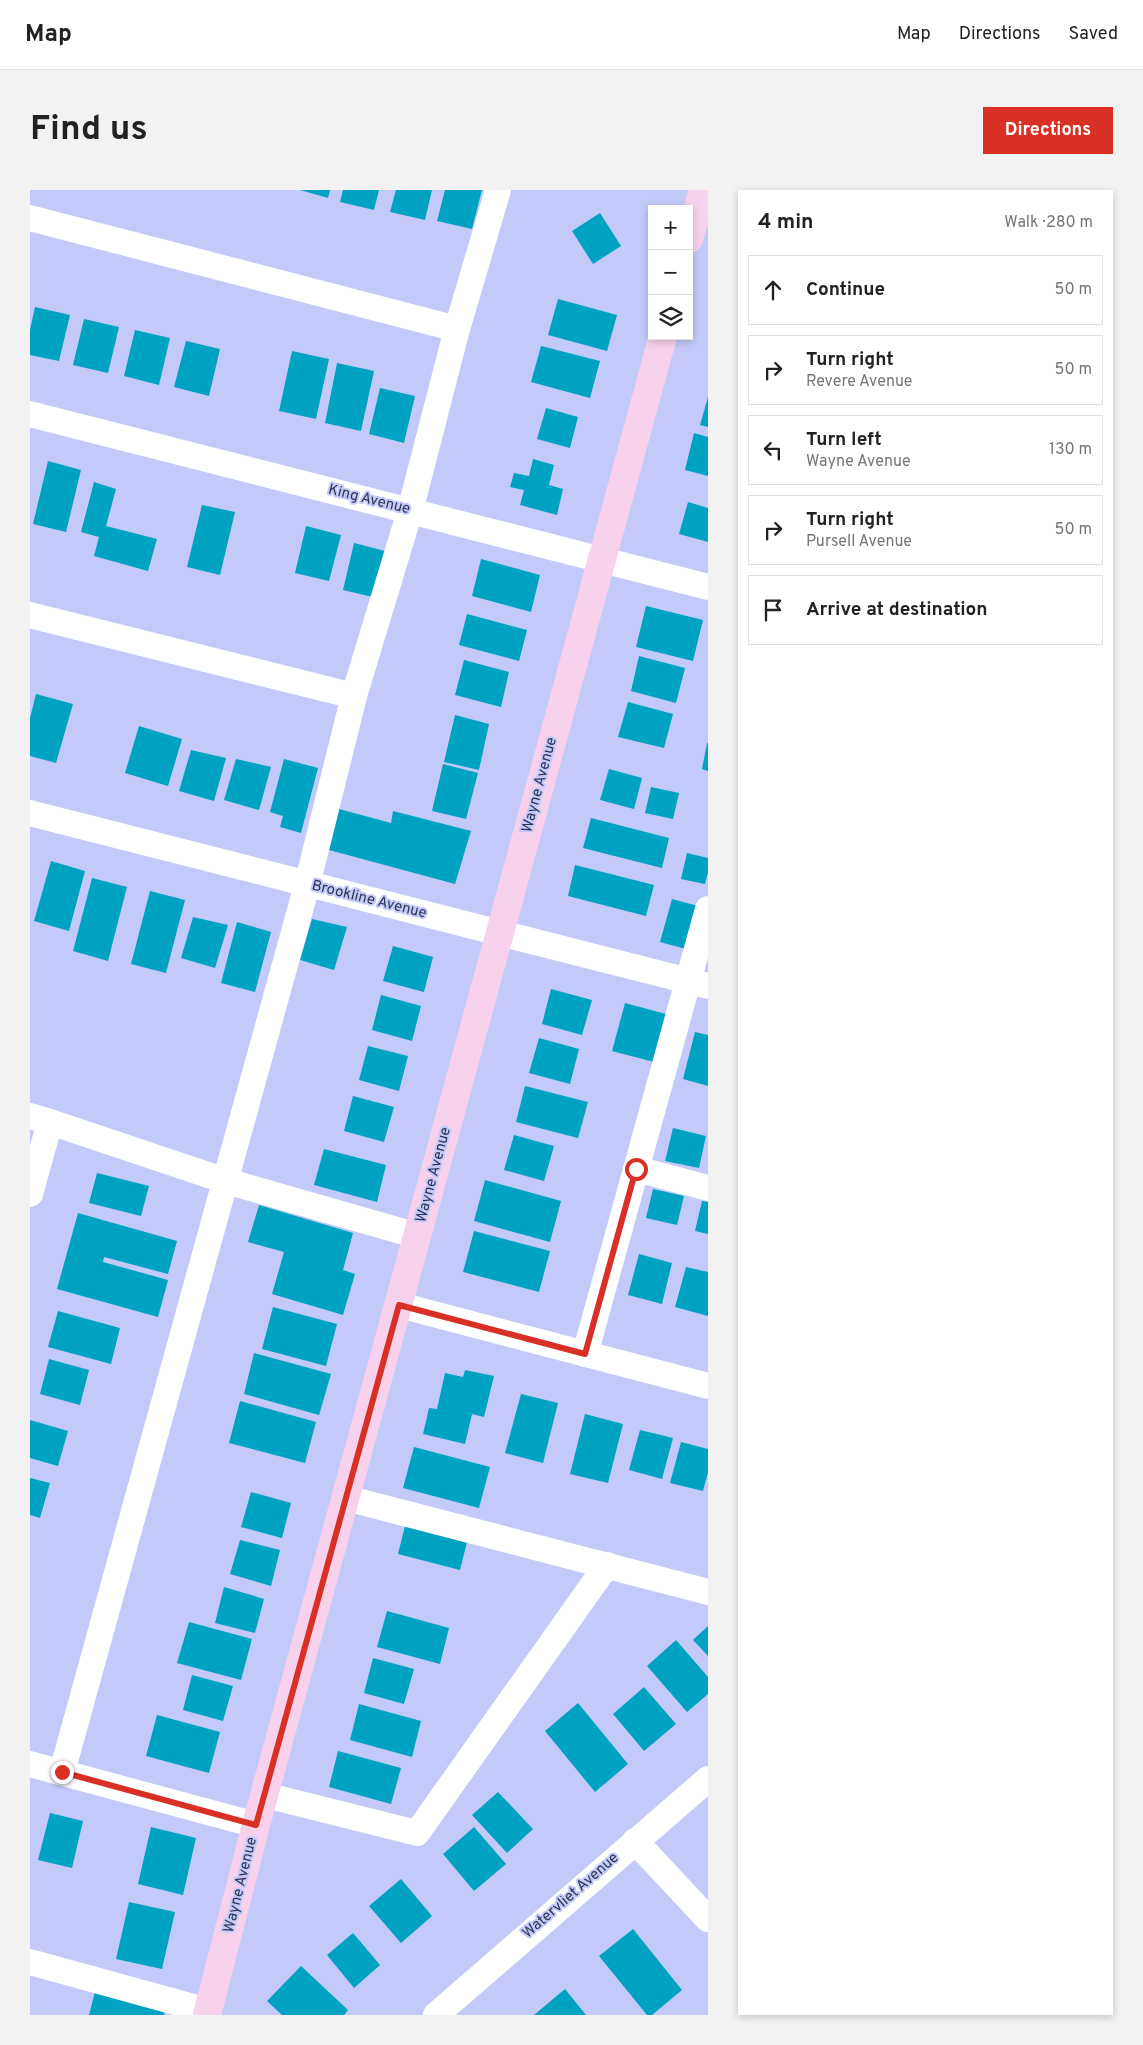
<!DOCTYPE html>
<html lang="en">
<head>
<meta charset="utf-8">
<style>
  body { margin:0; font-family:Overpass,sans-serif; background:#f2f2f2; color:#222 }
  .controls { position:absolute; right:15px; top:15px; display:grid; overflow:hidden; border-radius:0px; box-shadow:0 2px 8px #0003 }
  .controls button { width:45px; height:45px; display:grid; place-items:center; padding:0; border:0; border-bottom:1px solid #e0e0e0; background:#fff; color:#222; font:25px sans-serif }
  .stop { position:absolute; width:15px; height:15px; margin:-11px; border:4px solid #d93025; border-radius:50%; background:#fff }
  .stop.end { background:#d93025; border-color:#fff; box-shadow:0 1px 5px #0008 }
  .list { margin:0; padding:0; list-style:none }
  h2 { display:flex; justify-content:space-between; align-items:center; height:65px; margin:0; padding:0 20px; font-size:21px }
  h2 small { font-size:16px; font-weight:400; color:#767676 }
  .list li { display:grid; grid-template-columns:32px 1fr auto; gap:15px; align-items:center; box-sizing:border-box; height:70px; margin:0 10px 10px; padding:0 10px; border:1px solid #e0e0e0; border-radius:0px }
  .list b { display:block; font-size:19px; white-space:nowrap }
  .list p { margin:0; font-size:16px; white-space:nowrap; color:#767676 }
  .list em { font-size:16px; font-style:normal; color:#767676 }
  .icon { flex:none; width:28px; height:28px; fill:none; stroke:currentColor; stroke-width:2; stroke-linecap:round; stroke-linejoin:round }
  .map { position:relative; flex:none; width:678px; height:1825px; overflow:hidden; border-radius:0px }
  header { display:flex; align-items:center; gap:30px; box-sizing:border-box; height:70px; padding:0 25px; background:#fff; border-bottom:1px solid #e0e0e0 }
  header strong { font-size:24px }
  nav { display:flex; gap:28px; margin-inline-start:auto; font-size:18px }
  .intro { display:flex; align-items:center; justify-content:space-between; box-sizing:border-box; height:120px; padding:0 30px }
  h1 { margin:0; font-size:35px }
  .button { padding:12px 22px; border-radius:0px; background:#d93025; color:#fff; font-size:18px; font-weight:700 }
  main { display:flex; gap:30px; padding:0 30px }
  aside { flex:1; background:#fff; border-radius:0px; box-shadow:0 2px 8px #0003 }
  .map>svg:first-child { display:block }
  .building { fill:#00a2c1 }
  .lines { fill:none; stroke-linecap:round; stroke-linejoin:round }
  .minor { stroke:#fff; stroke-width:26 }
  .major { stroke:#f8d2ec; stroke-width:28 }
  .route { stroke:#d93025; stroke-width:6 }
  .labels { text-anchor:middle; dominant-baseline:central; stroke-width:4; stroke-linejoin:round; paint-order:stroke }
  .street-label { font-size:15px; fill:#303453; stroke:#c3caf9 }
</style>
</head>
<body>
<header>
<strong>Map</strong>
<nav><a>Map</a><a>Directions</a><a>Saved</a></nav>
</header>
<div class="intro"><h1>Find us</h1><a class="button">Directions</a></div>
<main>
<div class="map">
<svg width="678" height="1825" viewBox="0 0 678 1825">
  <rect width="100%" height="100%" fill="#c3caf9"/>
  <g class="building">
    <path d="M 270,0 L 300,0 L 298,8 Z"/>
    <path d="M 313,0 L 349,0 L 344,20 L 310,12 Z"/>
    <path d="M 366,0 L 402,0 L 395,30 L 360,22 Z"/>
    <path d="M 415,0 L 452,0 L 442,39 L 407,31 Z"/>
    <path d="M 570,23 L 591,56 L 563,74 L 542,41 Z"/>
    <path d="M 528,109 L 587,125 L 577,161 L 518,145 Z"/>
    <path d="M 5,117 L 40,125 L 29,171 L 0,165 L 0,140 Z"/>
    <path d="M 54,129 L 89,137 L 78,183 L 43,175 Z"/>
    <path d="M 105,140 L 140,148 L 129,195 L 94,186 Z"/>
    <path d="M 156,151 L 190,159 L 179,206 L 144,197 Z"/>
    <path d="M 511,156 L 570,171 L 560,208 L 501,192 Z"/>
    <path d="M 262,161 L 299,169 L 286,229 L 249,221 Z"/>
    <path d="M 307,173 L 344,181 L 331,241 L 295,233 Z"/>
    <path d="M 350,198 L 385,206 L 374,253 L 339,244 Z"/>
    <path d="M 678,207 L 678,237 L 670,235 Z"/>
    <path d="M 516,218 L 548,227 L 540,258 L 507,249 Z"/>
    <path d="M 664,243 L 678,247 L 678,286 L 655,280 Z"/>
    <path d="M 503,269 L 524,275 L 519,295 L 533,299 L 527,325 L 490,315 L 494,300 L 480,297 L 484,283 L 499,286 Z"/>
    <path d="M 18,271 L 51,280 L 36,342 L 3,334 Z"/>
    <path d="M 64,292 L 86,299 L 76,336 L 127,349 L 118,381 L 64,366 L 69,347 L 51,342 Z"/>
    <path d="M 658,312 L 678,318 L 678,352 L 649,344 Z"/>
    <path d="M 172,315 L 205,322 L 190,385 L 157,377 Z"/>
    <path d="M 276,336 L 311,345 L 299,391 L 265,383 Z"/>
    <path d="M 324,353 L 359,362 L 347,408 L 313,400 Z"/>
    <path d="M 451,369 L 510,385 L 501,422 L 442,406 Z"/>
    <path d="M 616,416 L 673,430 L 663,471 L 606,457 Z"/>
    <path d="M 437,424 L 497,440 L 489,471 L 429,455 Z"/>
    <path d="M 609,466 L 655,478 L 646,513 L 601,501 Z"/>
    <path d="M 434,470 L 479,482 L 471,517 L 425,505 Z"/>
    <path d="M 6,504 L 43,514 L 26,573 L 0,566 L 0,528 Z"/>
    <path d="M 598,512 L 643,524 L 634,558 L 588,547 Z"/>
    <path d="M 425,525 L 459,534 L 449,580 L 414,572 Z"/>
    <path d="M 109,536 L 152,549 L 138,596 L 95,583 Z"/>
    <path d="M 677,553 L 678,553 L 678,581 L 672,579 Z"/>
    <path d="M 161,560 L 196,568 L 184,611 L 149,601 Z"/>
    <path d="M 206,569 L 241,577 L 229,620 L 194,610 Z"/>
    <path d="M 254,569 L 288,578 L 271,643 L 250,637 L 253,626 L 240,622 Z"/>
    <path d="M 413,574 L 448,583 L 436,629 L 402,621 Z"/>
    <path d="M 579,579 L 612,588 L 604,619 L 570,610 Z"/>
    <path d="M 621,597 L 649,603 L 643,629 L 615,623 Z"/>
    <path d="M 309,619 L 361,633 L 363,621 L 441,641 L 425,694 L 299,660 Z"/>
    <path d="M 561,628 L 639,648 L 632,678 L 553,658 Z"/>
    <path d="M 657,663 L 678,668 L 678,682 L 675,694 L 651,689 Z"/>
    <path d="M 21,671 L 55,681 L 39,741 L 4,731 Z"/>
    <path d="M 545,675 L 624,695 L 616,726 L 538,706 Z"/>
    <path d="M 62,688 L 97,697 L 78,771 L 43,761 Z"/>
    <path d="M 120,701 L 155,710 L 136,783 L 101,774 Z"/>
    <path d="M 642,709 L 668,716 L 656,759 L 630,752 Z"/>
    <path d="M 163,727 L 198,735 L 185,778 L 151,768 Z"/>
    <path d="M 282,729 L 317,737 L 304,780 L 270,770 Z"/>
    <path d="M 207,732 L 241,742 L 225,802 L 191,793 Z"/>
    <path d="M 363,756 L 403,767 L 394,802 L 353,791 Z"/>
    <path d="M 521,799 L 562,810 L 552,845 L 512,834 Z"/>
    <path d="M 351,805 L 391,816 L 382,851 L 342,840 Z"/>
    <path d="M 595,813 L 636,824 L 624,872 L 582,861 Z"/>
    <path d="M 665,842 L 678,845 L 678,896 L 653,889 Z"/>
    <path d="M 509,848 L 549,859 L 540,894 L 499,883 Z"/>
    <path d="M 338,856 L 378,866 L 369,901 L 329,890 Z"/>
    <path d="M 495,896 L 558,912 L 548,948 L 486,932 Z"/>
    <path d="M 323,906 L 364,917 L 354,952 L 314,941 Z"/>
    <path d="M 643,938 L 676,946 L 669,978 L 635,971 Z"/>
    <path d="M 484,945 L 524,956 L 514,991 L 474,980 Z"/>
    <path d="M 294,959 L 356,975 L 347,1012 L 284,995 Z"/>
    <path d="M 67,983 L 119,996 L 111,1026 L 59,1013 Z"/>
    <path d="M 455,990 L 531,1011 L 520,1052 L 444,1031 Z"/>
    <path d="M 623,999 L 654,1006 L 647,1035 L 616,1028 Z"/>
    <path d="M 672,1011 L 678,1012 L 678,1044 L 665,1041 Z"/>
    <path d="M 229,1015 L 323,1043 L 313,1080 L 325,1084 L 313,1125 L 242,1104 L 254,1062 L 218,1052 Z"/>
    <path d="M 48,1023 L 147,1051 L 138,1084 L 74,1067 L 73,1072 L 138,1090 L 128,1127 L 27,1099 Z"/>
    <path d="M 444,1041 L 520,1061 L 509,1102 L 433,1082 Z"/>
    <path d="M 609,1064 L 642,1073 L 632,1114 L 598,1105 Z"/>
    <path d="M 656,1077 L 678,1082 L 678,1126 L 645,1117 Z"/>
    <path d="M 243,1117 L 307,1134 L 296,1176 L 232,1159 Z"/>
    <path d="M 28,1121 L 90,1138 L 81,1174 L 18,1157 Z"/>
    <path d="M 224,1163 L 301,1184 L 289,1225 L 214,1204 Z"/>
    <path d="M 19,1169 L 59,1180 L 50,1215 L 10,1204 Z"/>
    <path d="M 435,1180 L 464,1186 L 454,1227 L 442,1224 L 435,1254 L 393,1244 L 399,1218 L 407,1219 L 415,1183 L 433,1187 Z"/>
    <path d="M 491,1204 L 528,1213 L 513,1273 L 475,1263 Z"/>
    <path d="M 210,1211 L 286,1232 L 275,1273 L 199,1253 Z"/>
    <path d="M 555,1224 L 593,1234 L 578,1293 L 540,1284 Z"/>
    <path d="M 0,1230 L 38,1241 L 28,1276 L 0,1268 Z"/>
    <path d="M 610,1240 L 643,1248 L 632,1289 L 599,1280 Z"/>
    <path d="M 651,1252 L 678,1259 L 678,1282 L 673,1301 L 640,1293 Z"/>
    <path d="M 384,1257 L 460,1277 L 449,1318 L 373,1298 Z"/>
    <path d="M 0,1288 L 20,1293 L 10,1328 L 0,1325 Z"/>
    <path d="M 221,1302 L 261,1313 L 252,1348 L 211,1337 Z"/>
    <path d="M 377,1328 L 439,1344 L 430,1380 L 368,1364 Z"/>
    <path d="M 210,1350 L 250,1360 L 241,1396 L 200,1384 Z"/>
    <path d="M 194,1397 L 234,1409 L 225,1443 L 185,1433 Z"/>
    <path d="M 357,1421 L 419,1438 L 410,1474 L 347,1457 Z"/>
    <path d="M 159,1432 L 222,1449 L 211,1490 L 147,1473 Z"/>
    <path d="M 678,1436 L 678,1466 L 663,1450 Z"/>
    <path d="M 646,1450 L 678,1487 L 678,1504 L 657,1522 L 617,1476 Z"/>
    <path d="M 343,1468 L 384,1479 L 374,1514 L 334,1503 Z"/>
    <path d="M 162,1485 L 203,1496 L 193,1531 L 153,1520 Z"/>
    <path d="M 614,1497 L 646,1534 L 614,1561 L 583,1524 Z"/>
    <path d="M 548,1513 L 598,1574 L 565,1602 L 515,1541 Z"/>
    <path d="M 329,1514 L 391,1531 L 382,1567 L 320,1550 Z"/>
    <path d="M 127,1525 L 190,1542 L 179,1583 L 116,1566 Z"/>
    <path d="M 308,1561 L 371,1578 L 361,1614 L 299,1597 Z"/>
    <path d="M 468,1602 L 503,1639 L 477,1663 L 442,1625 Z"/>
    <path d="M 20,1623 L 53,1631 L 42,1678 L 8,1670 Z"/>
    <path d="M 121,1637 L 166,1648 L 153,1705 L 108,1694 Z"/>
    <path d="M 444,1637 L 476,1674 L 444,1701 L 413,1664 Z"/>
    <path d="M 371,1689 L 402,1726 L 371,1753 L 339,1716 Z"/>
    <path d="M 99,1712 L 145,1722 L 132,1779 L 86,1769 Z"/>
    <path d="M 603,1739 L 652,1800 L 622,1825 L 617,1825 L 569,1766 Z"/>
    <path d="M 323,1743 L 350,1775 L 324,1798 L 297,1765 Z"/>
    <path d="M 271,1776 L 318,1820 L 314,1825 L 252,1825 L 237,1811 Z"/>
    <path d="M 66,1798 L 136,1817 L 134,1825 L 59,1825 Z"/>
    <path d="M 535,1799 L 556,1825 L 504,1825 Z"/>
  </g>
  <g class="lines">
    <g class="minor">
      <path d="M 0,28 L 427,139"/>
      <path d="M 0,224 L 678,397"/>
      <path d="M 0,425 L 324,506"/>
      <path d="M 0,623 L 678,796"/>
      <path d="M 0,926 L 20,932 L 196,991 L 388,1046"/>
      <path d="M 606,979 L 678,998"/>
      <path d="M 0,1004 L 20,932"/>
      <path d="M 369,1115 L 678,1196"/>
      <path d="M 555,1164 L 678,719"/>
      <path d="M 316,1308 L 678,1402"/>
      <path d="M 0,1574 L 226,1635"/>
      <path d="M 32,1582 L 277,695 L 324,506 L 380,321 L 427,139 L 468,0"/>
      <path d="M 235,1605 L 387,1643 L 577,1375"/>
      <path d="M 605,1651 L 678,1729"/>
      <path d="M 0,1772 L 178,1821"/>
      <path d="M 406,1825 L 678,1589"/>
    </g>
    <g class="major">
      <path d="M 659,49 L 673,0"/>
      <path d="M 177,1825 L 226,1635 L 633,146"/>
    </g>
  </g>
  <g class="lines">
    <path class="route" d="M 32,1582 L 226,1635 L 369,1115 L 555,1164 L 606,979"/>
  </g>
  <g class="labels">
    <g class="street-label">
      <text transform="translate(339 310) rotate(14)">King Avenue</text>
      <text transform="translate(510 595) rotate(-75)">Wayne Avenue</text>
      <text transform="translate(339 710) rotate(14)">Brookline Avenue</text>
      <text transform="translate(404 985) rotate(-75)">Wayne Avenue</text>
      <text transform="translate(211 1695) rotate(-76)">Wayne Avenue</text>
      <text transform="translate(541 1706) rotate(-41)">Watervliet Avenue</text>
    </g>
  </g>
</svg>
<div class="controls">
<button>+</button>
<button>−</button>
<button><svg class="icon" aria-label="layers" viewBox="0 0 24 24"><path d="M12 4l9 5-9 5-9-5zM3 14l9 5 9-5"/></svg></button>
</div>
<div class="stop" style="left:606px;top:979px"></div>
<div class="stop end" style="left:32px;top:1582px"></div>
</div>
<aside>
<h2>4 min<small>Walk · 280 m</small></h2>
<ul class="list">
<li><svg class="icon" aria-label="ahead" viewBox="0 0 24 24"><path d="M12 20V5M6 11l6-6 6 6"/></svg><div><b>Continue</b></div><em>50 m</em></li>
<li><svg class="icon" aria-label="right" viewBox="0 0 24 24"><path d="M7 20v-9h11M14 6l5 5-5 5"/></svg><div><b>Turn right</b><p>Revere Avenue</p></div><em>50 m</em></li>
<li><svg class="icon" aria-label="left" viewBox="0 0 24 24"><path d="M17 20v-9H6M10 6l-5 5 5 5"/></svg><div><b>Turn left</b><p>Wayne Avenue</p></div><em>130 m</em></li>
<li><svg class="icon" aria-label="right" viewBox="0 0 24 24"><path d="M7 20v-9h11M14 6l5 5-5 5"/></svg><div><b>Turn right</b><p>Pursell Avenue</p></div><em>50 m</em></li>
<li><svg class="icon" aria-label="arrive" viewBox="0 0 24 24"><path d="M6 21V4h12l-3 4 3 4H6"/></svg><div><b>Arrive at destination</b></div></li>
</ul>
</aside>
</main>
</body>
</html>
